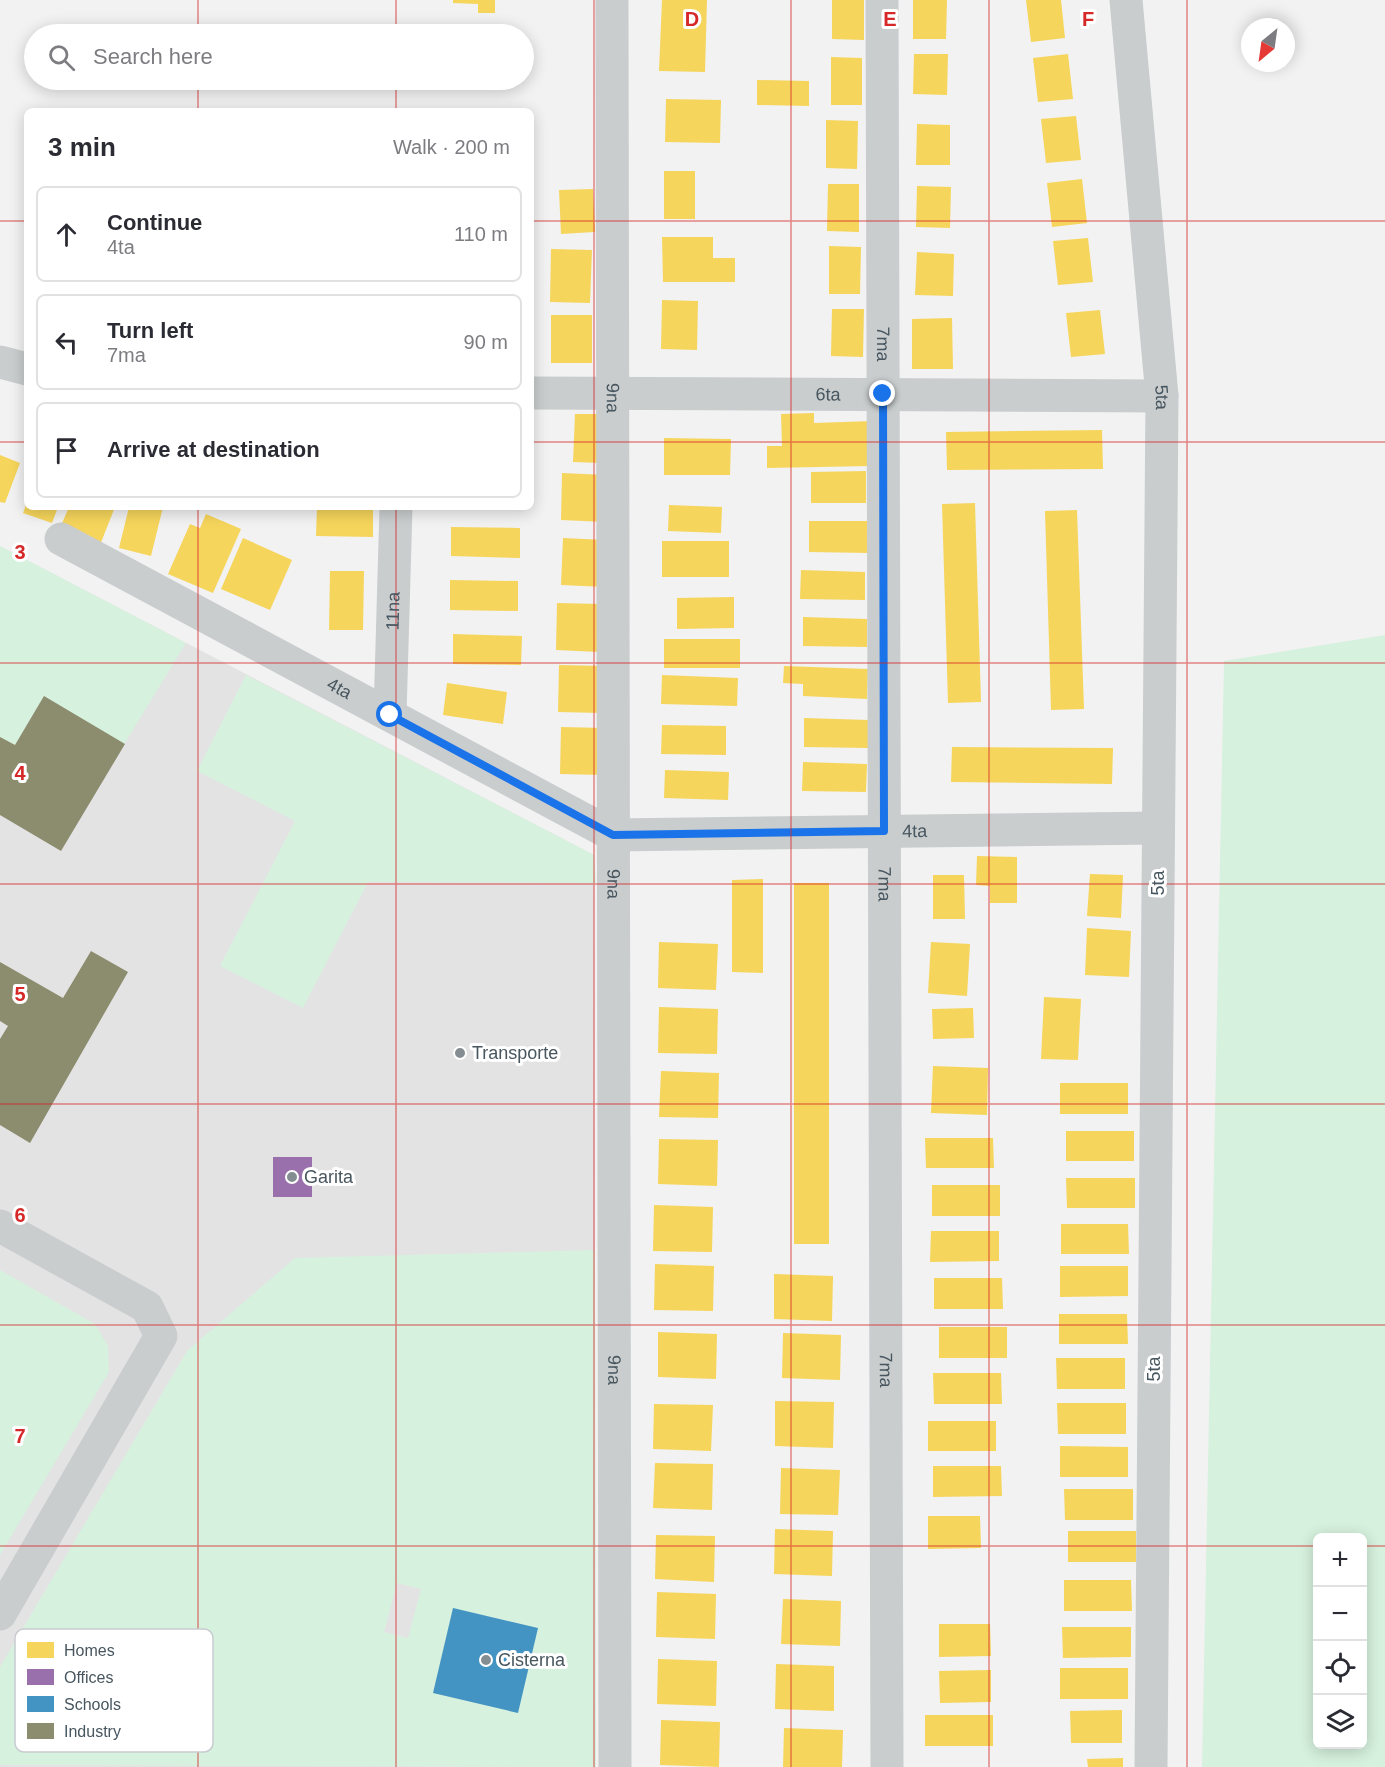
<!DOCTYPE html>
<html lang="en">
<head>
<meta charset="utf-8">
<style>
  body { margin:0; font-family:Arial,sans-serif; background:#f2f2f3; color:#2b2b33 }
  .controls { position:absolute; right:18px; bottom:18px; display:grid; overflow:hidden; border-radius:9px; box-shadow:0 3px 15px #0003 }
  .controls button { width:54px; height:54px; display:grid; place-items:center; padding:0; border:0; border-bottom:2px solid #e1e1e2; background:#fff; color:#2b2b33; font:30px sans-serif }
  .compass { position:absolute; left:1241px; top:18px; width:54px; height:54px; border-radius:50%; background:#fff; box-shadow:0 3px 15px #0003; rotate:209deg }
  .stop { position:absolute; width:18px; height:18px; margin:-14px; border:4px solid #1a73e8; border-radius:50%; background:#fff }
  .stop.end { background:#1a73e8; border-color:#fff; box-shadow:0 2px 6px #0008 }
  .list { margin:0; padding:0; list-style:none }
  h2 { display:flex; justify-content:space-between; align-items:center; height:78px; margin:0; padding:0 24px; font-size:26px }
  h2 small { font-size:20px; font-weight:400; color:#7c7c81 }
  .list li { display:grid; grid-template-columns:39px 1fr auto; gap:18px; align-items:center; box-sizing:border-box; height:96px; margin:0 12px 12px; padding:0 12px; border:2px solid #e1e1e2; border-radius:9px }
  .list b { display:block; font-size:22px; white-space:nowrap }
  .list p { margin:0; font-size:20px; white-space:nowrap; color:#7c7c81 }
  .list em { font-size:20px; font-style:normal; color:#7c7c81 }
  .icon { flex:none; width:33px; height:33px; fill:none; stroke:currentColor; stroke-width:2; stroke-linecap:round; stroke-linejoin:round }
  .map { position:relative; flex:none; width:1385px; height:1767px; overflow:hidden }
  .search { position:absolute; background:#fff; box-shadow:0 3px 15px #0003; left:24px; top:24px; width:510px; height:66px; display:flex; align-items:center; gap:15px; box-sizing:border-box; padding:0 21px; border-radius:33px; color:#7c7c81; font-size:22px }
  .panel { position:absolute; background:#fff; box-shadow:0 3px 15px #0003; left:24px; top:108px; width:510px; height:402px; border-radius:9px }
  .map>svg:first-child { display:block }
  .education { fill:#e4e3e4 }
  .green { fill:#d6f1de; fill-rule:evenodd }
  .homes { fill:#f6d55c }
  .offices { fill:#9970ab }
  .schools { fill:#4393c3 }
  .industry { fill:#8c8c6e }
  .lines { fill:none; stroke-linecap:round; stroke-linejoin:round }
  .minor { stroke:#c9cdce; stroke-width:33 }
  .route { stroke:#1a73e8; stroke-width:8 }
  .grid { fill:none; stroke:#d62828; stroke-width:1.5; stroke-opacity:0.55 }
  .poi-dot { fill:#848d92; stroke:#fff; stroke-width:2 }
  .labels { text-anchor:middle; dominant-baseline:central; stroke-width:6; stroke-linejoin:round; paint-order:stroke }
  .street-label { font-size:18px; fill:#48565f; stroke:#fff }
  .poi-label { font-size:18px; fill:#48565f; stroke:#fff; text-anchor:start }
  .key { fill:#fff; stroke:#c8cccf; stroke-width:1.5 }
  .key-label { font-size:16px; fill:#48565f }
  .grid-label { font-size:20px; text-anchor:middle; font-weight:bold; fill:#d62828; stroke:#fff; stroke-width:6; stroke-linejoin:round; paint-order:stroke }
</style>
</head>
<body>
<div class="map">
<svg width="1385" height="1767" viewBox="0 0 1385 1767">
  <rect width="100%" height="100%" fill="#f2f2f2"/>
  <path class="education" d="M 0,546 L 594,855 L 596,1767 L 0,1767 Z"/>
  <g class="green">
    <path d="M 0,546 L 186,643 L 123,746 L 44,696 L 15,745 L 0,737 Z"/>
    <path d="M 1385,635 L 1385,1767 L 1202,1767 L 1224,661 ZM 1318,1538 L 1362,1538 L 1362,1744 L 1318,1744 Z"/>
    <path d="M 246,675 L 594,855 L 596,883 L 368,882 L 303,1008 L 220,966 L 295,821 L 197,771 Z"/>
    <path d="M 595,1250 L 596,1767 L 0,1765 L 0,1667 L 187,1351 L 295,1258 ZM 397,1583 L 421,1589 L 408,1638 L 384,1632 Z"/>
    <path d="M 0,1270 L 95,1324 L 108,1346 L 109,1372 L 0,1555 Z"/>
  </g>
  <g class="homes">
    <path d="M 453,0 L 495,0 L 495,13 L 478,13 L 478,4 L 453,3 Z"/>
    <path d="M 662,0 L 707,0 L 705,72 L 659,71 Z"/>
    <path d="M 832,0 L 864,0 L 864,40 L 832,39 Z"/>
    <path d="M 913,0 L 947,0 L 946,39 L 913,39 Z"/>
    <path d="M 1026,0 L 1061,0 L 1065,38 L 1031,42 Z"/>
    <path d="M 914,54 L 948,54 L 947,95 L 913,94 Z"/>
    <path d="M 1068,54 L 1073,99 L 1038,102 L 1033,58 Z"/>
    <path d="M 831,57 L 862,58 L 862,105 L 831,105 Z"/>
    <path d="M 757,80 L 809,81 L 809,106 L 757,105 Z"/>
    <path d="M 666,99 L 721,100 L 720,143 L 665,142 Z"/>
    <path d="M 1076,116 L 1081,160 L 1046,163 L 1041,119 Z"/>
    <path d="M 826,120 L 858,121 L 857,169 L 826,168 Z"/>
    <path d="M 917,124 L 950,125 L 950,165 L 916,165 Z"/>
    <rect x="664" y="171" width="31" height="48"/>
    <path d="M 1082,179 L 1087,223 L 1052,227 L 1047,183 Z"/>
    <path d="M 828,184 L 859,184 L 859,232 L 827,231 Z"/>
    <path d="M 917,186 L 951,187 L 950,228 L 916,227 Z"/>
    <path d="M 593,189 L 595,232 L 561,234 L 559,190 Z"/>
    <path d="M 662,237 L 713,237 L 713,258 L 735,258 L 735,282 L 663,282 Z"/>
    <path d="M 1088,238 L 1093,282 L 1058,285 L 1053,241 Z"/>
    <path d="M 829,246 L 861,247 L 860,294 L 829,294 Z"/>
    <path d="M 551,249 L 592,250 L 590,303 L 550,302 Z"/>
    <path d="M 917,252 L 954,254 L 953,296 L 915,295 Z"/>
    <path d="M 662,300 L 698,301 L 697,350 L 661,349 Z"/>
    <path d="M 832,309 L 864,309 L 863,357 L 831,356 Z"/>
    <path d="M 1100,310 L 1105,354 L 1071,357 L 1066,313 Z"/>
    <rect x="551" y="315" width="41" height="48"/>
    <path d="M 952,318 L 953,369 L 912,369 L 912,319 Z"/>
    <path d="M 814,413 L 814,423 L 872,421 L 872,466 L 767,468 L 767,446 L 782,446 L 781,414 Z"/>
    <path d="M 575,414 L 603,414 L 602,463 L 573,462 Z"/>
    <path d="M 1102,430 L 1103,469 L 947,470 L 946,432 Z"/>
    <path d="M 664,438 L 731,439 L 730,475 L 664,475 Z"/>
    <path d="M 0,455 L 20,463 L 5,503 L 0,502 Z"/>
    <path d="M 866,471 L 866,503 L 811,503 L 811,472 Z"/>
    <path d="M 562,473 L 606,475 L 605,522 L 561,520 Z"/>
    <path d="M 27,502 L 27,507 L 58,507 L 52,523 L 23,513 Z"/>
    <path d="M 975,503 L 981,702 L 948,703 L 942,504 Z"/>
    <path d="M 669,505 L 722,507 L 721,533 L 668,531 Z"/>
    <path d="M 69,507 L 115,507 L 100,545 L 60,528 Z"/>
    <path d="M 129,507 L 163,507 L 151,556 L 119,548 Z"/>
    <path d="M 317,507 L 373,507 L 373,537 L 316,536 Z"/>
    <path d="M 1077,510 L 1084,709 L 1051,710 L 1045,511 Z"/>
    <path d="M 206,514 L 241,529 L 213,593 L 168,574 L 190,524 L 200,528 Z"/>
    <path d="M 809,521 L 868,521 L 868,553 L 809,552 Z"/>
    <path d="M 451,527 L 520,528 L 520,558 L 451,556 Z"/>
    <path d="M 243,538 L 292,560 L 270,610 L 221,589 Z"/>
    <path d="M 563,538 L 606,540 L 605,587 L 561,585 Z"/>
    <rect x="662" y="541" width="67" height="36"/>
    <path d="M 801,570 L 865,572 L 865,600 L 800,599 Z"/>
    <path d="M 330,571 L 364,571 L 363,630 L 329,630 Z"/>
    <path d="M 450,580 L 518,581 L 518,611 L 450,610 Z"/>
    <path d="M 734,597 L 734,628 L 677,629 L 677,598 Z"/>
    <path d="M 557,603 L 601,604 L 599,652 L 556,650 Z"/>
    <path d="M 803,617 L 867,619 L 867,647 L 803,646 Z"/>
    <path d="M 453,634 L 522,636 L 521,665 L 453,664 Z"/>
    <rect x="664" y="639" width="76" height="29"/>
    <path d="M 559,665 L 603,666 L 601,713 L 558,712 Z"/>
    <path d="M 784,666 L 868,669 L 867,699 L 803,696 L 803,684 L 783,683 Z"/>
    <path d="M 662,675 L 738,678 L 737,706 L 661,704 Z"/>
    <path d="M 447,683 L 507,692 L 503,724 L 443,715 Z"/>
    <path d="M 804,718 L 869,720 L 868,748 L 804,747 Z"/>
    <path d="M 662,725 L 726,726 L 726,755 L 661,754 Z"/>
    <path d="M 561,727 L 605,728 L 604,775 L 560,774 Z"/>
    <path d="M 952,747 L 1113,748 L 1112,784 L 951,782 Z"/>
    <path d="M 803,762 L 867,764 L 866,792 L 802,791 Z"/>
    <path d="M 665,770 L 729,772 L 728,800 L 664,798 Z"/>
    <path d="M 977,856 L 1017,857 L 1017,903 L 990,903 L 990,886 L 976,885 Z"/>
    <path d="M 1090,874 L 1123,875 L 1121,918 L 1087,916 Z"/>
    <path d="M 933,875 L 964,875 L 965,919 L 933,919 Z"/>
    <path d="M 763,879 L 763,973 L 732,972 L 732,880 Z"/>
    <rect x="794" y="883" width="35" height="361"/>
    <path d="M 1087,928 L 1131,931 L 1129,977 L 1085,975 Z"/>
    <path d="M 659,942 L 718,944 L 716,990 L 658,988 Z"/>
    <path d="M 931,942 L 970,944 L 967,996 L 928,993 Z"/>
    <path d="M 1044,997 L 1081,999 L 1078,1060 L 1041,1059 Z"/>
    <path d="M 659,1007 L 718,1009 L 717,1054 L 658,1053 Z"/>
    <path d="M 973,1008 L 974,1038 L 933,1039 L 932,1009 Z"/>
    <path d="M 933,1066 L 988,1068 L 987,1115 L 931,1113 Z"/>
    <path d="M 661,1071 L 719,1073 L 718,1118 L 659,1117 Z"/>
    <rect x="1060" y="1083" width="68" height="31"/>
    <rect x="1066" y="1131" width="68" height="30"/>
    <path d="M 925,1138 L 993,1138 L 994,1168 L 926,1168 Z"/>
    <path d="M 659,1139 L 718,1140 L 717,1186 L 658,1184 Z"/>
    <path d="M 1066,1178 L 1135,1178 L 1135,1208 L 1067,1208 Z"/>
    <rect x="932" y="1185" width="68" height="31"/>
    <path d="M 654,1205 L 713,1207 L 712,1252 L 653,1251 Z"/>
    <path d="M 1061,1224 L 1128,1224 L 1129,1254 L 1061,1254 Z"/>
    <path d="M 931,1231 L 999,1231 L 999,1261 L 930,1262 Z"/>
    <path d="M 655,1264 L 714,1266 L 713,1311 L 654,1310 Z"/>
    <path d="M 1060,1266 L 1128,1266 L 1128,1296 L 1060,1297 Z"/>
    <path d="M 774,1274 L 833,1276 L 832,1321 L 774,1319 Z"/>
    <path d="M 934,1278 L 1002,1278 L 1003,1309 L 934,1309 Z"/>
    <path d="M 1059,1314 L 1127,1314 L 1128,1344 L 1059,1344 Z"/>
    <rect x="939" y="1327" width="68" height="31"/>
    <path d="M 658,1332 L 717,1334 L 716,1379 L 658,1377 Z"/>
    <path d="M 783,1333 L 841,1335 L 840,1380 L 782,1378 Z"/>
    <path d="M 1056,1358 L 1125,1358 L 1125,1389 L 1057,1389 Z"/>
    <path d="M 933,1373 L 1001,1373 L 1002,1404 L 934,1404 Z"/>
    <path d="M 775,1401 L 834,1402 L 833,1448 L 775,1446 Z"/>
    <path d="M 1057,1403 L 1126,1403 L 1126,1434 L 1058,1434 Z"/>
    <path d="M 654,1404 L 713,1405 L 711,1451 L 653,1449 Z"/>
    <rect x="928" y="1421" width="68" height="30"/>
    <path d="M 1060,1446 L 1128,1447 L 1128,1477 L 1060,1477 Z"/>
    <path d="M 655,1463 L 713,1464 L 712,1510 L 653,1508 Z"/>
    <path d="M 933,1466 L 1001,1466 L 1002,1496 L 933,1497 Z"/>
    <path d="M 781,1468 L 840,1470 L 838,1515 L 780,1514 Z"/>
    <path d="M 1064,1489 L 1133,1489 L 1133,1520 L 1065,1520 Z"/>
    <path d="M 928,1516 L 980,1516 L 981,1548 L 928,1549 Z"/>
    <path d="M 775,1529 L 833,1531 L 832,1576 L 774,1574 Z"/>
    <rect x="1068" y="1531" width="68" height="31"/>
    <path d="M 656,1535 L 715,1536 L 714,1582 L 655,1579 Z"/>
    <path d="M 1064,1580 L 1131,1580 L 1132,1611 L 1064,1611 Z"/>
    <path d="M 657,1592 L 716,1594 L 715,1639 L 656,1637 Z"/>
    <path d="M 783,1599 L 841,1601 L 840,1646 L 781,1644 Z"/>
    <path d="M 939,1624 L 990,1624 L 991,1656 L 939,1657 Z"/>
    <path d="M 1062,1627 L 1131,1627 L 1131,1657 L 1063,1658 Z"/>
    <path d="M 658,1659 L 717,1661 L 716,1706 L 657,1704 Z"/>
    <path d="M 776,1664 L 834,1666 L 834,1711 L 775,1709 Z"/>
    <rect x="1060" y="1668" width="68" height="31"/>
    <path d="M 991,1670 L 991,1702 L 940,1703 L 939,1671 Z"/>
    <path d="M 1122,1710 L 1122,1743 L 1071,1743 L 1070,1711 Z"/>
    <rect x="925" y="1715" width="68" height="31"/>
    <path d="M 661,1720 L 720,1722 L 719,1767 L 660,1765 Z"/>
    <path d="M 784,1728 L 843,1730 L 842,1767 L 783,1767 Z"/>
    <path d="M 1123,1758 L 1123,1767 L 1088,1767 L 1087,1759 Z"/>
  </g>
  <rect class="offices" x="273" y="1157" width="39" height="40"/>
  <path class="schools" d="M 453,1608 L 538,1628 L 518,1713 L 433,1693 Z"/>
  <g class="industry">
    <path d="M 44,696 L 125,744 L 61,851 L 0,815 L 0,737 L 15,745 Z"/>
    <path d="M 91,951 L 128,972 L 30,1143 L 0,1125 L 0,1039 L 8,1026 L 0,1021 L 0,962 L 63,998 Z"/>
  </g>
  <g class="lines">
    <g class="minor">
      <path id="s1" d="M 612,0 L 615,1767"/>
      <path id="s2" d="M 882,0 L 887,1767"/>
      <path id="s3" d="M 1126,0 L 1162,396 L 1151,1767"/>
      <path d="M 0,362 L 27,369"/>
      <path id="s4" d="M 531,393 L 1162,396"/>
      <path id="s5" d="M 61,539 L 613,835 L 1158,828"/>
      <path id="s6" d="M 390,715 L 396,507"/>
      <path d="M 0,1226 L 147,1307 L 161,1336 L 0,1614"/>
    </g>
  </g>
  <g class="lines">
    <path class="route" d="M 390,715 L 613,835 L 884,831 L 883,394"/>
  </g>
  <path class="grid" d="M 198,0 L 198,34M 396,0 L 396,34M 594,0 L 594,1767M 791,0 L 791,1767M 989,0 L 989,1767M 1187,0 L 1187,1767M 198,80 L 198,111M 396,80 L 396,111M 0,221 L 27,221M 531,221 L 1385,221M 0,442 L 27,442M 531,442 L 1385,442M 198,507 L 198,1767M 396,507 L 396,1767M 0,663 L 1385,663M 0,884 L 1385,884M 0,1104 L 1385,1104M 0,1325 L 1385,1325M 0,1546 L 1318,1546M 1362,1546 L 1385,1546"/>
  <g class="poi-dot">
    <circle cx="460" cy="1053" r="6"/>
    <circle cx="292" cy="1177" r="6"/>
    <circle cx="486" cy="1660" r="6"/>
  </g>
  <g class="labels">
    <g class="street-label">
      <text stroke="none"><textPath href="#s2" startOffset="344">7ma</textPath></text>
      <text stroke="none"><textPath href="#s4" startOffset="297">6ta</textPath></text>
      <text stroke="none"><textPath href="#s3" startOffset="399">5ta</textPath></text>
      <text stroke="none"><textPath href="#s1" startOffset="398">9na</textPath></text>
      <text stroke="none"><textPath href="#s6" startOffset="104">11na</textPath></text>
      <text stroke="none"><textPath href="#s5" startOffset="316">4ta</textPath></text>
      <text stroke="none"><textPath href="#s5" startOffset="928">4ta</textPath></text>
      <text transform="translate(1158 883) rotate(-90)">5ta</text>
      <text stroke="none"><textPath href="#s1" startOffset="884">9na</textPath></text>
      <text stroke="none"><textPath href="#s2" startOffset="884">7ma</textPath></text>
      <text stroke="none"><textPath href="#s1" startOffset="1370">9na</textPath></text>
      <text stroke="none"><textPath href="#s2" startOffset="1370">7ma</textPath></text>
      <text transform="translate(1154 1369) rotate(-90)">5ta</text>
    </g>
    <g class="poi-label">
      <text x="472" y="1053">Transporte</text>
      <text x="304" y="1177">Garita</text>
      <text x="498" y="1660">Cisterna</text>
    </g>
  </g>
  <rect x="15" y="1629" width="198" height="123" rx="9" class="key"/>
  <rect x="27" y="1642" width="27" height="16" fill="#f6d55c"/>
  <rect x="27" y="1669" width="27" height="16" fill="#9970ab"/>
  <rect x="27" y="1696" width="27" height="16" fill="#4393c3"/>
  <rect x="27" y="1723" width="27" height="16" fill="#8c8c6e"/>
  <g class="key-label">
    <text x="64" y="1656">Homes</text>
    <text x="64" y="1683">Offices</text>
    <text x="64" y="1710">Schools</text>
    <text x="64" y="1737">Industry</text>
  </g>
  <g class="grid-label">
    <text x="692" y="26">D</text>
    <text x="890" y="26">E</text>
    <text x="1088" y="26">F</text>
    <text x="20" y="559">3</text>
    <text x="20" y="780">4</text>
    <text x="20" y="1001">5</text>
    <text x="20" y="1222">6</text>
    <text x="20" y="1443">7</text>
  </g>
</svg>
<div class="controls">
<button>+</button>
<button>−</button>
<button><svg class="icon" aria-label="locate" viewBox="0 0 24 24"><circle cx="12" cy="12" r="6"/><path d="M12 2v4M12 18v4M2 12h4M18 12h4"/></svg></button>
<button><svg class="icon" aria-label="layers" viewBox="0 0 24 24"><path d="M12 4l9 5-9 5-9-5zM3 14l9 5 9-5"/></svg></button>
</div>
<svg class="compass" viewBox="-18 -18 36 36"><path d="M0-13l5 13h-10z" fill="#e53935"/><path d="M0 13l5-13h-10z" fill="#7c7c81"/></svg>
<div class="stop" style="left:390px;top:715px"></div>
<div class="stop end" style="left:883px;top:394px"></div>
<div class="search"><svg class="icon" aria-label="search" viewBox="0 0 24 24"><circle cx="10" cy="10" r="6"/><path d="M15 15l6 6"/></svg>Search here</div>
<section class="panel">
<h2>3 min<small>Walk · 200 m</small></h2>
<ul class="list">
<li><svg class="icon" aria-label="ahead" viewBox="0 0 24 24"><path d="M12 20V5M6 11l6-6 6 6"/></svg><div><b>Continue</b><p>4ta</p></div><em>110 m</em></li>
<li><svg class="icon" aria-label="left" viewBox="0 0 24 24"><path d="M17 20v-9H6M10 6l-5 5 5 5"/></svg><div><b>Turn left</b><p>7ma</p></div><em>90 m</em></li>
<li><svg class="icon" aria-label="arrive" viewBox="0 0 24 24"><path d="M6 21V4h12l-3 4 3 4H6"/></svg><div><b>Arrive at destination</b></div></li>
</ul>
</section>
</div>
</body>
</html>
